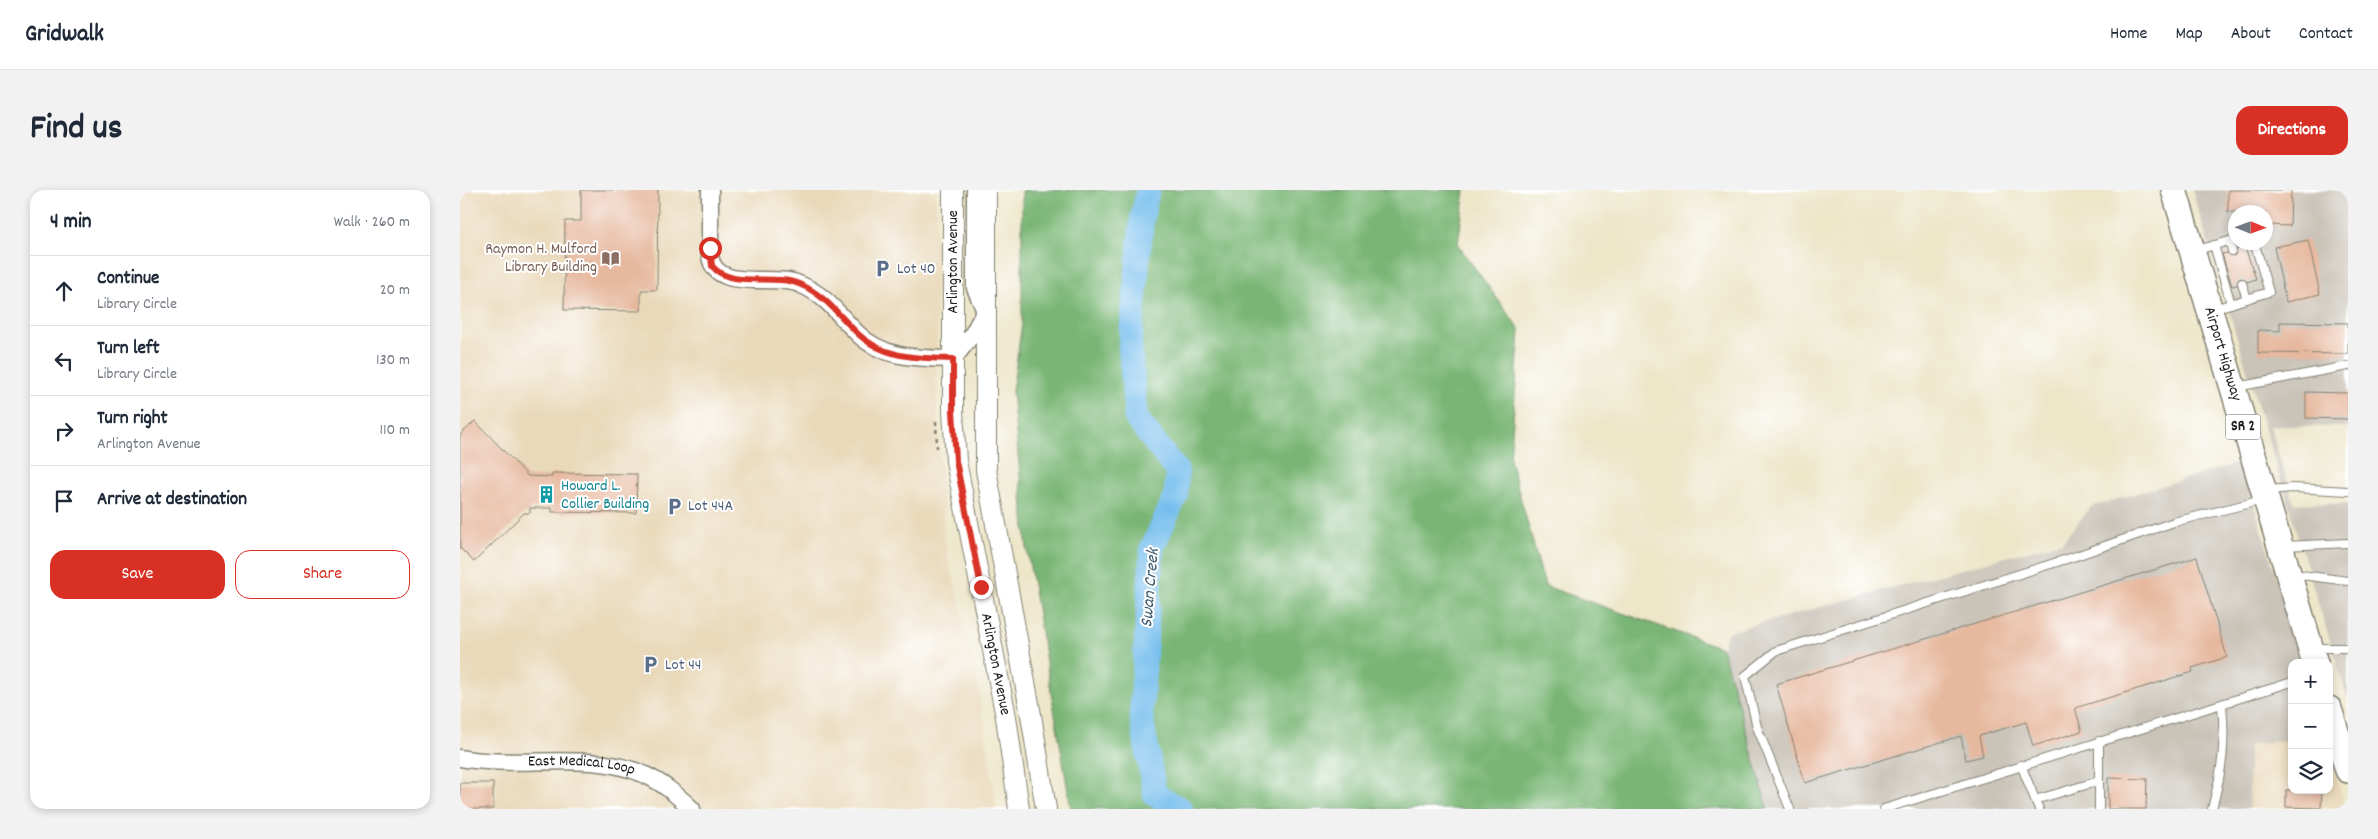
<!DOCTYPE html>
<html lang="en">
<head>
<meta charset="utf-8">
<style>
  body { margin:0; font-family:Dekko,sans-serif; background:#f2f2f3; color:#1f2937 }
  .controls { position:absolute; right:15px; bottom:15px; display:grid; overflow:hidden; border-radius:10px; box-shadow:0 2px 8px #0003 }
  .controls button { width:45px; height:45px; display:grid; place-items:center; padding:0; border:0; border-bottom:1px solid #e0e1e3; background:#fff; color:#1f2937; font:25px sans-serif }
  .compass { position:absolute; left:1768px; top:15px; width:45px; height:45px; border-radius:50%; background:#fff; box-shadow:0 2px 8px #0003; rotate:91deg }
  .stop { position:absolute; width:15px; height:15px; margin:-11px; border:4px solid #d93025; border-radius:50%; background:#fff }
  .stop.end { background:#d93025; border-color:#fff; box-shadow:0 1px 5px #0008 }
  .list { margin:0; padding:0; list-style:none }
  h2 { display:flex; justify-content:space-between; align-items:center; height:65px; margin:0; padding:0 20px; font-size:21px }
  h2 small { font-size:16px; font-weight:400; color:#747a83 }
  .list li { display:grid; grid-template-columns:32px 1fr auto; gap:15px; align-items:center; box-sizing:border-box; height:70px; padding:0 20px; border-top:1px solid #e0e1e3 }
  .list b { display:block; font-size:19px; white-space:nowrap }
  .list p { margin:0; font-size:16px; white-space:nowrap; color:#747a83 }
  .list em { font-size:16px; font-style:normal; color:#747a83 }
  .actions { display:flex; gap:10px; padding:15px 20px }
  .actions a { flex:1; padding:11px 0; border:1px solid #d93025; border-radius:15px; text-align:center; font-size:18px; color:#d93025 }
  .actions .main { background:#d93025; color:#fff }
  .icon { flex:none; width:28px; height:28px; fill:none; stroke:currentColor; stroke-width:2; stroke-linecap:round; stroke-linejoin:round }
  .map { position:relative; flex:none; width:1888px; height:619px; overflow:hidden; border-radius:15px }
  header { display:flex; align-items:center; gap:30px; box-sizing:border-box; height:70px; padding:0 25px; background:#fff; border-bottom:1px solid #e0e1e3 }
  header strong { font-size:24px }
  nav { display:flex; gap:28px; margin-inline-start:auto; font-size:18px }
  .intro { display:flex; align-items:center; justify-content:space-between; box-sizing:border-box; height:120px; padding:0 30px }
  h1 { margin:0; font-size:35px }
  .button { padding:12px 22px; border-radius:15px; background:#d93025; color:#fff; font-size:18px; font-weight:700 }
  main { display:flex; gap:30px; padding:0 30px }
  aside { flex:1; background:#fff; border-radius:15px; box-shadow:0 2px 8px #0003 }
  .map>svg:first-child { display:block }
  .built { fill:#e9d9ba }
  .industrial { fill:#c9c3b8; fill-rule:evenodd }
  .forest { fill:#79b675; stroke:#4a6948 }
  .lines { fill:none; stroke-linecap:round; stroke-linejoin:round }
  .river { stroke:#74bded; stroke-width:24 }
  .building { fill:#e6b89e }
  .service-casing { stroke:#848172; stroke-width:10 }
  .minor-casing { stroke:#848172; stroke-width:19 }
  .tertiary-casing { stroke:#848172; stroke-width:22 }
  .primary-casing { stroke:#848172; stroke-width:28 }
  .path { stroke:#848172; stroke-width:2.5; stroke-dasharray:4 4; stroke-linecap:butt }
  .service { stroke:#fff; stroke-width:8 }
  .minor { stroke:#fff; stroke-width:16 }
  .tertiary { stroke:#fff; stroke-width:20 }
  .primary { stroke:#fff; stroke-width:25 }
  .route { stroke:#d93025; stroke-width:6 }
  .labels { text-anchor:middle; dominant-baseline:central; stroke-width:4; stroke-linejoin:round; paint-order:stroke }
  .shield { fill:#fff; stroke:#606060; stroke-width:1 }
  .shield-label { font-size:15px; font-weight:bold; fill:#1c1c1c }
  .education-label { font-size:16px; fill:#785e54; stroke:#fff; text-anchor:end }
  .street-label { font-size:16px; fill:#1c1c1c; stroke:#fff }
  .service-label { font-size:16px; fill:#4e5e75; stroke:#fff; text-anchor:start }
  .culture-label { font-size:16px; fill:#0d838f; stroke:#fff; text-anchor:start }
  .water-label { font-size:18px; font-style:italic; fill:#3f5c70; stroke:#fff }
</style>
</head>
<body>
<header>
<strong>Gridwalk</strong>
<nav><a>Home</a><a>Map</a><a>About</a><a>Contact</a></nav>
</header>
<div class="intro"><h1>Find us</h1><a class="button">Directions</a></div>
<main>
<aside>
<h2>4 min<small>Walk · 260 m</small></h2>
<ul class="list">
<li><svg class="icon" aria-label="ahead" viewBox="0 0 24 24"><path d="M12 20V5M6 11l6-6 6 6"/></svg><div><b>Continue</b><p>Library Circle</p></div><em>20 m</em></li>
<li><svg class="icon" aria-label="left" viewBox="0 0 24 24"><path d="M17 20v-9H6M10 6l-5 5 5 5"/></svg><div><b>Turn left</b><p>Library Circle</p></div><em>130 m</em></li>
<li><svg class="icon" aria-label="right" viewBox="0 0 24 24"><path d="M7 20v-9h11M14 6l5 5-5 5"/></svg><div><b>Turn right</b><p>Arlington Avenue</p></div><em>110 m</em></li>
<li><svg class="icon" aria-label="arrive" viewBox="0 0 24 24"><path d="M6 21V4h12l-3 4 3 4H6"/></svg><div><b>Arrive at destination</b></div></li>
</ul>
<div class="actions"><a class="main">Save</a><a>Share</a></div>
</aside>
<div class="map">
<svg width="1888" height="619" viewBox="0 0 1888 619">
  <rect width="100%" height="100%" fill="#fff"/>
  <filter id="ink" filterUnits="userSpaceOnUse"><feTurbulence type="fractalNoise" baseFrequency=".02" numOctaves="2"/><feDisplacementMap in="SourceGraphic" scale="10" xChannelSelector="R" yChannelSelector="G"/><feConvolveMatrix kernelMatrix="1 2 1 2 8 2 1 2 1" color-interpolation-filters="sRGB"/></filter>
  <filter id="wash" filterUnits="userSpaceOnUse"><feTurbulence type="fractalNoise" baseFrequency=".0096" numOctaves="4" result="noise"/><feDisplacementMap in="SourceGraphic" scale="20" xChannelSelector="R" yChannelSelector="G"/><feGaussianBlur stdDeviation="1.12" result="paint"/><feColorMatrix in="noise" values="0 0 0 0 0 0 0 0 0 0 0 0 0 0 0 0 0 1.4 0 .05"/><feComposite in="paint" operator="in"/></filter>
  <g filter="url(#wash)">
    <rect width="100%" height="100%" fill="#ede6c9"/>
    <g class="built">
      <path d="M 0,0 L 476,0 L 477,220 L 485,353 L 516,481 L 537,619 L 0,619 Z"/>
      <path d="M 1832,549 L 1832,600 L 1869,600 L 1869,562 L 1886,619 L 1789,619 L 1789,555 Z"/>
    </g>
    <g class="industrial">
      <path d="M 1732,0 L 1888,0 L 1888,237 L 1810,236 L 1834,313 L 1888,314 L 1888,510 ZM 1776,22 L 1806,22 L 1806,52 L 1776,52 Z"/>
      <path d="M 1781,272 L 1842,473 L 1832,473 L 1832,549 L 1789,555 L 1789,619 L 1308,619 L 1262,458 L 1268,442 L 1602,352 L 1631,317 Z"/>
    </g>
    <path class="forest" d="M 562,0 L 1005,0 L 998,55 L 1060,140 L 1050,270 L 1085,396 L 1262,458 L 1308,619 L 611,619 L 567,359 L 552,201 L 562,134 Z"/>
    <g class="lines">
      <path class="river" d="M 688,0 L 682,28 L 670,156 L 676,228 L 717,281 L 716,305 L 692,358 L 681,525 L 695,605 L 721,619"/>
    </g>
    <g id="blocks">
      <g class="building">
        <path d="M 121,0 L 198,0 L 197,100 L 181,100 L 181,121 L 104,120 L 105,31 L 121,31 Z"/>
        <path d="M 1768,0 L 1831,0 L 1830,36 L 1806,35 L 1806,22 L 1768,22 Z"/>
        <path d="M 1848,50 L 1860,104 L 1826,112 L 1814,57 Z"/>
        <path d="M 1785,57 L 1796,89 L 1787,92 L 1781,88 L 1778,90 L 1777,95 L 1772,96 L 1762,64 L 1767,63 L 1774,66 L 1777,59 Z"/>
        <path d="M 1820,132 L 1888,133 L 1888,164 L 1798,163 L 1798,140 L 1820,141 Z"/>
        <path d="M 1846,202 L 1888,203 L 1888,229 L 1846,228 Z"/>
        <path d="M 15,231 L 68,286 L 92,287 L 92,283 L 177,284 L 176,323 L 92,322 L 92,318 L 70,318 L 70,323 L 64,323 L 14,372 L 0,358 L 0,245 Z"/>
        <path d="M 1737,367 L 1767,467 L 1732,478 L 1733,482 L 1615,518 L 1622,541 L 1573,556 L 1566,532 L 1519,546 L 1523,566 L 1506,570 L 1501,546 L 1345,593 L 1316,494 Z"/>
        <path d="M 1648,588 L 1687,589 L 1686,619 L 1648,619 Z"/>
        <rect x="0" y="593" width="33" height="26"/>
        <path d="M 1826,600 L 1862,600 L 1861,618 L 1826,617 Z"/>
      </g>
    </g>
  </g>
  <g filter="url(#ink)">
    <use href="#blocks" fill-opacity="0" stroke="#848172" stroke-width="1"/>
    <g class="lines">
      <defs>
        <g id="service">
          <path d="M 1770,51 L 1772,61"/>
          <path d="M 1754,55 L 1771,114"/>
          <path d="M 1734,61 L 1776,49"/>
          <path d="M 1782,93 L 1787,109"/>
          <path d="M 1754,119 L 1809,102 L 1796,58 L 1788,52"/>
          <path d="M 1776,197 L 1888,176"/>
          <path d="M 1808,300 L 1833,298 L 1888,301"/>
          <path d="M 1824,356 L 1888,353"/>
          <path d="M 1833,384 L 1888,391"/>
          <path d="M 1855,458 L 1888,458"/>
          <path d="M 1561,575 L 1579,619"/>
          <path d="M 1575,610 L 1639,591 L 1639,551"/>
          <path d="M 1330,619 L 1297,537 L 1285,486 L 1316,461 L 1613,367 L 1714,332 L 1803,310"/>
          <path d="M 1424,619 L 1832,492"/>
          <path d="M 1639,619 L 1639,591"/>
          <path d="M 1752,619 C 1762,580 1766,556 1762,515"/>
        </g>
        <g id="minor">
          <path d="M 250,0 L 250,66 C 255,103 313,83 339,94 C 365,104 378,124 397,143 C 423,169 458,168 493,169 L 512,145 L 525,121 L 515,98 L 515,0"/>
          <path id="s1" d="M 0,568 C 58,579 128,560 183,584 C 202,592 217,605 232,619"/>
        </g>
        <g id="tertiary">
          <path id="s2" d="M 493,0 L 493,220 L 496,271 L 546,527 L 559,619"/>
          <path d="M 526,0 L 526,280 L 571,525 L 586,619"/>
        </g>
        <g id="primary">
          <path id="s3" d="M 1714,0 L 1855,473"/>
          <path d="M 1869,519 L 1888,580"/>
        </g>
      </defs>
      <use href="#service" class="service-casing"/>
      <use href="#minor" class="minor-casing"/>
      <use href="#tertiary" class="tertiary-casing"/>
      <use href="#primary" class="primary-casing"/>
      <path class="path" d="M 476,231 L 477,258"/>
      <use href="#service" class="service"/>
      <use href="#minor" class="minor"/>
      <use href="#tertiary" class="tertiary"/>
      <use href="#primary" class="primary"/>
    </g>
  </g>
  <g class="lines" filter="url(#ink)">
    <path class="route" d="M 250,58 L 252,76 C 271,99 312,83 339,94 C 364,104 378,124 396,142 C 423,169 458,168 493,169 L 493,220 L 496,271 L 521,397"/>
  </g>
  <defs>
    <symbol id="library-bare" viewBox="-9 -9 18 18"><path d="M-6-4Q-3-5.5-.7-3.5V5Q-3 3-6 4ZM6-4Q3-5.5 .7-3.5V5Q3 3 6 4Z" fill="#8d6e63" stroke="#fff" stroke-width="2.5" paint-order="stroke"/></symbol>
    <symbol id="parking-bare" viewBox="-9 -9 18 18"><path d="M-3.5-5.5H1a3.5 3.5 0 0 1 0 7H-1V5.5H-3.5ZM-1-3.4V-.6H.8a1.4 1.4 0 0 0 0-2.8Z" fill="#5c6f8a" stroke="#fff" stroke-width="2.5" paint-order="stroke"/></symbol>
    <symbol id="building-bare" viewBox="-9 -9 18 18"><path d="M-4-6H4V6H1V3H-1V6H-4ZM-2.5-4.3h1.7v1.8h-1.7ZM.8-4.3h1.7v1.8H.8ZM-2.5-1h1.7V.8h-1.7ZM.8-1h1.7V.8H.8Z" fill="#0f9aa8" stroke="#fff" stroke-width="2.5" paint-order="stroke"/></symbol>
  </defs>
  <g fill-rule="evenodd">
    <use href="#library-bare" x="138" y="56" width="25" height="25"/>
    <use href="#parking-bare" x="410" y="66" width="25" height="25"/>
    <use href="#building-bare" x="74" y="292" width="25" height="25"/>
    <use href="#parking-bare" x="202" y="304" width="25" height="25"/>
    <use href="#parking-bare" x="178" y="462" width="25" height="25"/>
  </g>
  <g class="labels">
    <rect class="shield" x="1765.5" y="224.5" width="35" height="25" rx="4"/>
    <g class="shield-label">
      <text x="1783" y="237">SR 2</text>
    </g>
    <g class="education-label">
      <text x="137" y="59">Raymon H. Mulford<tspan x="137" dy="18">Library Building</tspan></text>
    </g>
    <g class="street-label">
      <text transform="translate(493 72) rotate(-90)">Arlington Avenue</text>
      <text stroke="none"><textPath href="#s3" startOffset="171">Airport Highway</textPath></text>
      <text stroke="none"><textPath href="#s2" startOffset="478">Arlington Avenue</textPath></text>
      <text stroke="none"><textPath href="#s1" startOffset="122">East Medical Loop</textPath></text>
    </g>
    <g class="service-label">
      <text x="437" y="79">Lot 40</text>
      <text x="228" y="316">Lot 44A</text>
      <text x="205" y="475">Lot 44</text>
    </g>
    <g class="culture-label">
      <text x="101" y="296">Howard L.<tspan x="101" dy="18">Collier Building</tspan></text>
    </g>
    <g class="water-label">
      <text transform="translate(691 398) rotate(-85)">Swan Creek</text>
    </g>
  </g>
</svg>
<div class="controls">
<button>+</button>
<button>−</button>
<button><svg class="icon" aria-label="layers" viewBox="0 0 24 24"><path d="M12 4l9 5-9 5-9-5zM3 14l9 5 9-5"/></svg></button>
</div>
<svg class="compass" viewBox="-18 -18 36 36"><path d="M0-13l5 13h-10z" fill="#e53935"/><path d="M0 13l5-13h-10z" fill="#747a83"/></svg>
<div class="stop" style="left:250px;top:58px"></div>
<div class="stop end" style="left:521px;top:397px"></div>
</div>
</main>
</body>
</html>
